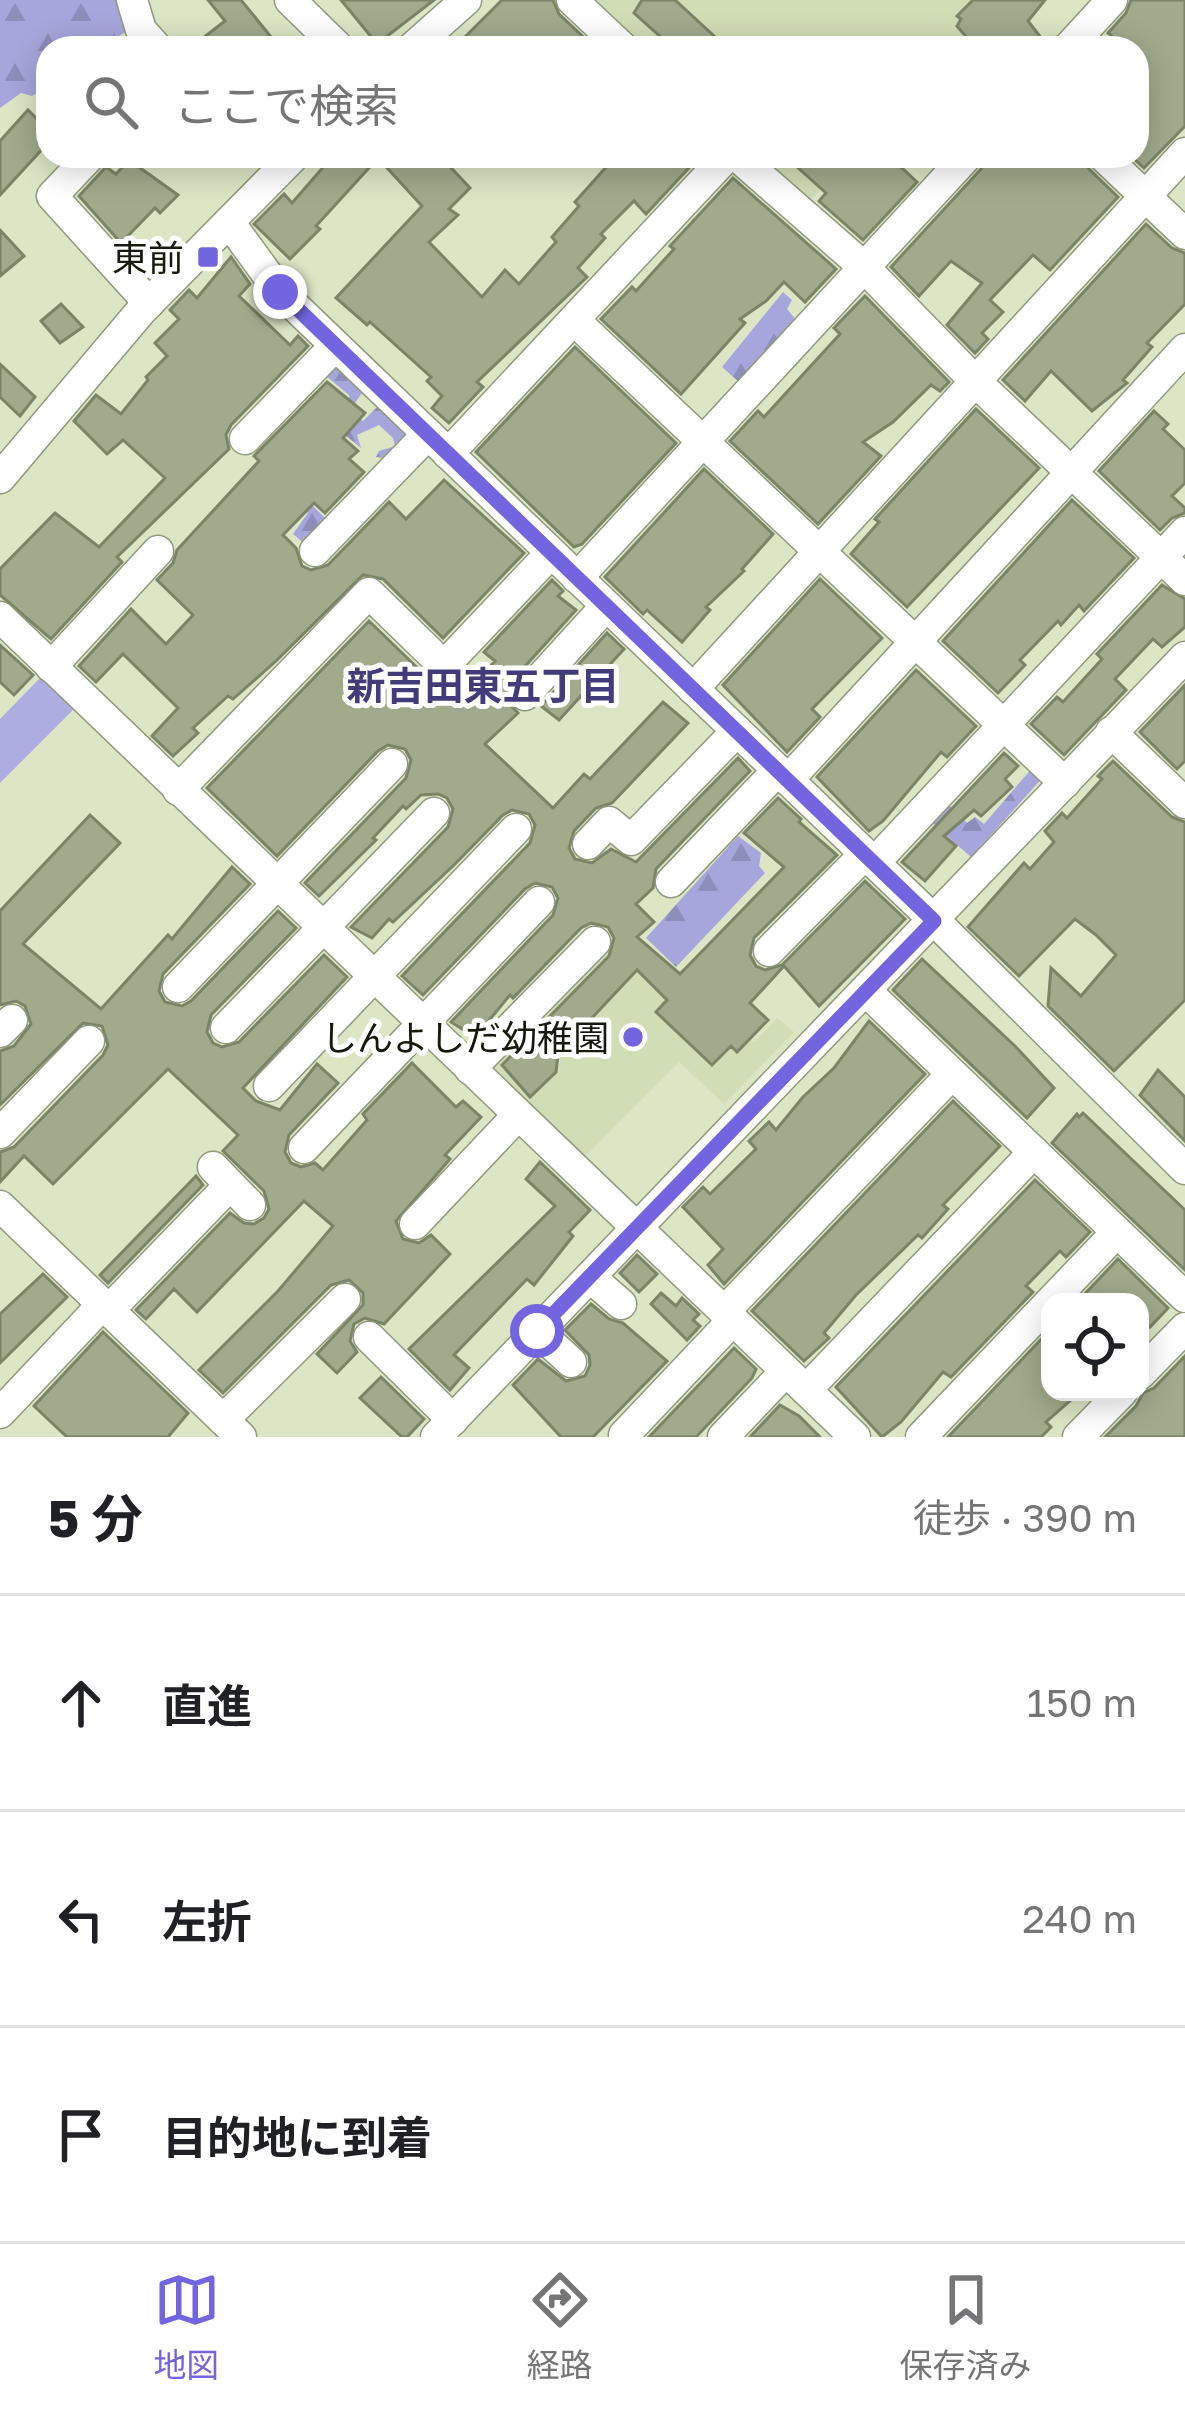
<!DOCTYPE html>
<html lang="ja">
<head>
<meta charset="utf-8">
<style>
  body { margin:0; font-family:"Golos Text","Noto Sans JP",sans-serif; background:#f2f2f2; color:#202124 }
  .controls { position:absolute; right:36px; bottom:36px; display:grid; overflow:hidden; border-radius:24px; box-shadow:0 6px 30px #0003 }
  .controls button { width:108px; height:108px; display:grid; place-items:center; padding:0; border:0; border-bottom:3px solid #e0e0e0; background:#fff; color:#202124; font:60px sans-serif }
  .stop { position:absolute; width:36px; height:36px; margin:-27px; border:9px solid #7365e0; border-radius:50%; background:#fff }
  .stop.end { background:#7365e0; border-color:#fff; box-shadow:0 3px 12px #0008 }
  .list { margin:0; padding:0; list-style:none }
  h2 { display:flex; justify-content:space-between; align-items:center; height:156px; margin:0; padding:0 48px; font-size:51px }
  h2 small { font-size:39px; font-weight:400; color:#757577 }
  .list li { display:grid; grid-template-columns:78px 1fr auto; gap:36px; align-items:center; box-sizing:border-box; height:216px; padding:0 48px; border-top:3px solid #e0e0e0 }
  .list b { display:block; font-size:45px; white-space:nowrap }
  .list em { font-size:39px; font-style:normal; color:#757577 }
  .icon { flex:none; width:66px; height:66px; fill:none; stroke:currentColor; stroke-width:2; stroke-linecap:round; stroke-linejoin:round }
  .map { position:relative; flex:none; width:1185px; height:1437px; overflow:hidden }
  .search { position:absolute; background:#fff; box-shadow:0 6px 30px #0003; left:36px; right:36px; top:36px; height:132px; display:flex; align-items:center; gap:30px; box-sizing:border-box; padding:0 42px; border-radius:36px; color:#757577; font-size:45px }
  .sheet { height:804px; background:#fff }
  nav { display:flex; justify-content:space-around; align-items:center; box-sizing:border-box; height:168px; border-top:3px solid #e0e0e0; background:#fff; font-size:33px; color:#757577 }
  nav a { display:grid; justify-items:center; gap:6px }
  nav .on { color:#7365e0 }
  .map>svg:first-child { display:block }
  .built { fill:#d1ddb5 }
  .grass { fill:#adade1 }
  .forest { fill:url(#forest-firs) }
  .building { fill:#a1aa8b; stroke:#7b8466; stroke-width:3 }
  .lines { fill:none; stroke-linecap:round; stroke-linejoin:round }
  .minor-casing { stroke:#90997b; stroke-width:33 }
  .minor { stroke:#fff; stroke-width:30 }
  .route { stroke:#7365e0; stroke-width:15 }
  .poi-dot { fill:#7365e0; stroke:#fff; stroke-width:4.5 }
  .labels { text-anchor:middle; dominant-baseline:central; stroke-width:10; stroke-linejoin:round; paint-order:stroke }
  .poi-label { font-size:36px; fill:#16190d; stroke:#fff; text-anchor:end }
  .neighbourhood-label { font-size:39px; font-weight:bold; fill:#423d7a; stroke:#fff }
</style>
</head>
<body>
<div class="map">
<svg width="1185" height="1437" viewBox="0 0 1185 1437">
  <defs>
    <pattern id="forest-firs" width="22" height="20" patternUnits="userSpaceOnUse" patternTransform="scale(3)"><rect width="22" height="20" fill="#a6a6dc"/><path d="M5 1l3.5 6h-7zM16 11l3.5 6h-7z" fill="#8e8ebc"/></pattern>
  </defs>
  <rect width="100%" height="100%" fill="#dce6c5"/>
  <g class="built">
    <path d="M 581,0 L 997,0 L 952,48 L 632,48 Z"/>
    <path d="M 746,156 L 852,156 L 803,209 Z"/>
    <path d="M 626,925 L 754,1042 L 777,1018 L 794,1032 L 724,1104 L 679,1062 L 584,1158 L 489,1065 Z"/>
  </g>
  <path class="grass" d="M 42,676 L 74,709 L 0,783 L 0,719 Z"/>
  <g class="forest">
    <path d="M 0,0 L 118,0 L 128,30 L 101,48 L 48,48 L 47,87 L 32,96 L 21,93 L 0,108 Z"/>
    <path d="M 783,292 L 792,300 L 787,309 L 796,320 L 740,383 L 722,367 Z"/>
    <path d="M 335,367 L 362,393 L 350,410 L 363,421 L 377,407 L 411,437 L 390,459 L 376,457 L 379,451 L 395,446 L 393,438 L 379,425 L 357,435 L 361,448 L 345,435 L 296,489 L 326,519 L 308,547 L 293,534 L 308,513 L 291,493 L 321,429 L 350,396 L 325,375 Z"/>
    <path d="M 1033,767 L 1045,775 L 971,857 L 930,821 L 945,801 L 967,823 L 975,817 L 984,824 Z"/>
    <path d="M 738,836 L 761,853 L 759,866 L 765,873 L 676,967 L 646,938 Z"/>
  </g>
  <g class="building">
    <path d="M 208,0 L 241,0 L 280,48 L 190,48 L 225,21 Z"/>
    <path d="M 341,0 L 434,0 L 377,44 Z"/>
    <path d="M 502,0 L 553,0 L 559,14 L 595,48 L 454,48 Z"/>
    <path d="M 642,0 L 675,0 L 727,48 L 673,48 L 634,13 Z"/>
    <path d="M 973,0 L 1045,0 L 1028,21 L 1049,48 L 961,48 L 968,39 L 957,26 L 961,19 L 957,16 Z"/>
    <path d="M 1131,0 L 1185,0 L 1185,126 L 1144,168 L 1131,156 L 1137,156 L 1137,48 L 1103,48 L 1113,37 L 1108,33 L 1126,13 Z"/>
    <path d="M 48,109 L 48,143 L 0,195 L 0,141 L 28,110 L 36,118 Z"/>
    <path d="M 333,156 L 440,156 L 470,188 L 449,209 L 458,215 L 429,242 L 482,297 L 505,270 L 519,284 L 556,242 L 552,237 L 579,206 L 575,202 L 616,156 L 700,156 L 646,214 L 634,201 L 601,234 L 605,238 L 578,268 L 587,277 L 477,382 L 483,387 L 449,423 L 432,408 L 442,396 L 427,381 L 431,377 L 370,322 L 367,325 L 336,298 L 422,206 L 378,158 L 316,226 L 320,229 L 290,259 L 254,224 L 284,194 L 292,203 Z"/>
    <path d="M 785,156 L 889,156 L 917,182 L 863,240 L 819,201 L 826,193 Z"/>
    <path d="M 986,156 L 1084,156 L 1089,169 L 1118,197 L 1050,270 L 1033,255 L 990,300 L 1003,312 L 982,333 L 988,339 L 975,353 L 947,325 L 982,283 L 951,261 L 919,296 L 891,267 L 981,169 Z"/>
    <path d="M 129,160 L 178,195 L 160,213 L 155,208 L 121,243 L 79,196 L 106,167 L 116,174 Z"/>
    <path d="M 733,178 L 836,269 L 805,302 L 784,282 L 766,301 L 740,319 L 745,323 L 681,394 L 601,319 L 632,287 L 636,291 L 674,249 L 670,246 Z"/>
    <path d="M 1146,224 L 1172,248 L 1185,253 L 1185,304 L 1147,343 L 1152,347 L 1123,380 L 1127,383 L 1092,411 L 1051,371 L 1025,401 L 1003,380 Z"/>
    <path d="M 0,230 L 24,256 L 0,276 Z"/>
    <path d="M 231,257 L 250,284 L 239,296 L 290,345 L 298,336 L 308,346 L 231,425 L 226,435 L 229,449 L 117,557 L 122,562 L 51,639 L 0,595 L 0,569 L 55,513 L 99,547 L 165,478 L 123,440 L 107,454 L 74,421 L 96,395 L 121,414 L 148,380 L 146,377 L 167,356 L 155,343 L 179,319 L 170,310 L 189,290 L 197,298 Z"/>
    <path d="M 865,296 L 949,382 L 940,391 L 931,385 L 893,422 L 863,442 L 881,456 L 818,524 L 730,441 L 758,411 L 764,417 L 840,334 L 834,328 Z"/>
    <path d="M 61,304 L 83,327 L 60,343 L 41,321 Z"/>
    <path d="M 575,347 L 676,443 L 582,544 L 574,547 L 476,452 Z"/>
    <path d="M 0,364 L 35,397 L 20,416 L 0,397 Z"/>
    <path d="M 327,382 L 365,413 L 343,438 L 358,451 L 349,459 L 364,472 L 325,513 L 314,503 L 283,535 L 296,548 L 302,566 L 311,570 L 328,565 L 389,502 L 406,519 L 444,480 L 524,553 L 443,638 L 383,579 L 363,575 L 276,661 L 233,699 L 228,696 L 193,728 L 198,733 L 173,756 L 152,736 L 178,708 L 123,654 L 96,682 L 79,666 L 131,609 L 166,644 L 193,615 L 157,580 L 173,563 L 177,550 L 259,461 L 254,456 Z"/>
    <path d="M 976,409 L 1039,468 L 907,607 L 851,554 L 879,522 L 875,519 Z"/>
    <path d="M 1154,411 L 1168,424 L 1163,429 L 1185,450 L 1185,483 L 1172,496 L 1185,508 L 1185,513 L 1172,518 L 1160,530 L 1099,471 Z"/>
    <path d="M 704,469 L 773,534 L 742,569 L 744,571 L 706,607 L 710,610 L 682,642 L 647,610 L 643,614 L 605,577 Z"/>
    <path d="M 1072,500 L 1134,558 L 1084,611 L 1079,605 L 1061,625 L 1058,621 L 1020,660 L 1025,665 L 998,693 L 943,641 Z"/>
    <path d="M 820,579 L 882,638 L 812,709 L 820,717 L 787,752 L 723,685 Z"/>
    <path d="M 552,580 L 563,591 L 558,596 L 576,610 L 510,683 L 506,700 L 518,713 L 485,744 L 553,808 L 584,774 L 590,779 L 663,702 L 688,723 L 612,803 L 596,808 L 574,831 L 569,848 L 575,859 L 592,863 L 611,849 L 636,862 L 738,758 L 750,771 L 656,869 L 653,888 L 636,904 L 654,922 L 637,937 L 680,974 L 784,867 L 744,833 L 778,798 L 801,819 L 799,822 L 837,855 L 754,938 L 750,955 L 756,966 L 765,970 L 782,965 L 865,881 L 905,919 L 819,1006 L 784,966 L 750,1003 L 768,1020 L 737,1052 L 731,1046 L 712,1065 L 656,1012 L 667,1000 L 637,970 L 558,1054 L 556,1072 L 530,1097 L 502,1065 L 609,956 L 614,938 L 608,927 L 591,923 L 581,928 L 513,998 L 510,995 L 481,1030 L 467,1032 L 451,1022 L 553,915 L 558,898 L 552,887 L 535,883 L 525,889 L 423,995 L 402,976 L 530,843 L 535,825 L 529,814 L 512,810 L 503,815 L 454,865 L 393,922 L 389,919 L 372,938 L 351,927 L 448,827 L 453,809 L 447,798 L 438,794 L 421,795 L 406,809 L 403,806 L 373,838 L 376,840 L 319,896 L 305,883 L 406,778 L 411,760 L 405,749 L 388,745 L 378,751 L 277,856 L 207,788 L 369,621 L 430,680 L 446,685 L 460,699 L 495,661 L 484,652 Z"/>
    <path d="M 1162,585 L 1185,599 L 1185,627 L 1162,647 L 1153,639 L 1115,679 L 1126,690 L 1064,755 L 1031,724 L 1057,697 L 1063,702 L 1102,659 L 1097,654 Z"/>
    <path d="M 607,633 L 624,649 L 559,720 L 541,706 Z"/>
    <path d="M 0,645 L 33,675 L 14,695 L 0,682 Z"/>
    <path d="M 916,670 L 976,726 L 947,757 L 941,752 L 883,821 L 869,831 L 817,777 Z"/>
    <path d="M 1185,685 L 1185,761 L 1177,769 L 1140,732 Z"/>
    <path d="M 1004,753 L 1018,766 L 1005,779 L 1012,787 L 981,816 L 974,810 L 944,836 L 956,846 L 925,881 L 902,862 Z"/>
    <path d="M 1113,761 L 1172,817 L 1185,822 L 1185,1000 L 1114,1071 L 1048,1006 L 1051,968 L 1081,996 L 1116,955 L 1096,935 L 1075,919 L 1019,976 L 968,927 L 1024,863 L 1030,869 L 1054,842 L 1045,831 L 1062,813 L 1067,818 L 1102,779 L 1098,776 Z"/>
    <path d="M 90,815 L 120,843 L 23,944 L 101,1009 L 168,935 L 172,939 L 232,867 L 250,884 L 163,974 L 159,991 L 165,1002 L 182,1006 L 191,1001 L 278,911 L 296,928 L 211,1015 L 207,1032 L 213,1043 L 222,1047 L 239,1042 L 324,955 L 347,977 L 243,1088 L 256,1101 L 280,1110 L 317,1064 L 338,1083 L 289,1135 L 285,1152 L 291,1163 L 301,1167 L 315,1163 L 323,1170 L 367,1120 L 363,1114 L 412,1063 L 456,1107 L 463,1101 L 481,1117 L 445,1155 L 450,1159 L 396,1221 L 403,1239 L 419,1243 L 431,1235 L 450,1254 L 384,1324 L 365,1318 L 354,1324 L 350,1341 L 357,1352 L 337,1373 L 317,1354 L 363,1305 L 363,1293 L 349,1280 L 331,1285 L 223,1393 L 199,1370 L 278,1291 L 333,1226 L 304,1201 L 197,1312 L 174,1289 L 146,1319 L 136,1310 L 230,1213 L 244,1223 L 254,1224 L 264,1218 L 269,1209 L 264,1191 L 223,1151 L 238,1135 L 168,1069 L 53,1184 L 24,1156 L 0,1182 L 0,1152 L 14,1147 L 103,1055 L 108,1045 L 102,1026 L 83,1023 L 0,1105 L 0,1051 L 14,1046 L 31,1024 L 25,1006 L 16,1001 L 0,1005 L 0,911 Z"/>
    <path d="M 922,959 L 1016,1047 L 1054,1088 L 1027,1118 L 893,990 Z"/>
    <path d="M 869,1021 L 925,1074 L 724,1284 L 708,1265 L 723,1249 L 683,1207 L 703,1187 L 710,1194 L 756,1149 L 749,1141 L 769,1122 L 776,1130 L 803,1097 L 834,1068 Z"/>
    <path d="M 1158,1070 L 1185,1097 L 1185,1141 L 1140,1095 Z"/>
    <path d="M 953,1101 L 1000,1146 L 943,1205 L 948,1209 L 922,1238 L 918,1235 L 856,1295 L 824,1333 L 829,1338 L 804,1361 L 752,1311 Z"/>
    <path d="M 1083,1113 L 1185,1210 L 1185,1270 L 1052,1143 L 1077,1114 L 1079,1117 Z"/>
    <path d="M 540,1162 L 590,1210 L 569,1232 L 573,1236 L 534,1285 L 527,1279 L 454,1355 L 469,1368 L 450,1390 L 409,1349 L 555,1206 L 526,1179 Z"/>
    <path d="M 196,1176 L 203,1185 L 108,1283 L 100,1275 Z"/>
    <path d="M 1035,1180 L 1090,1232 L 1066,1257 L 1060,1251 L 1026,1286 L 1033,1292 L 951,1377 L 943,1372 L 901,1422 L 882,1437 L 836,1387 Z"/>
    <path d="M 637,1255 L 657,1274 L 639,1292 L 620,1273 Z"/>
    <path d="M 1118,1259 L 1168,1308 L 1150,1327 L 1140,1317 L 1140,1302 L 1077,1302 Z"/>
    <path d="M 43,1274 L 67,1297 L 0,1363 L 0,1314 Z"/>
    <path d="M 661,1293 L 676,1306 L 682,1298 L 699,1314 L 693,1320 L 700,1326 L 687,1340 L 651,1304 Z"/>
    <path d="M 591,1304 L 609,1319 L 623,1323 L 667,1361 L 593,1437 L 561,1437 L 513,1385 L 538,1359 L 566,1381 L 585,1376 L 590,1365 L 589,1355 L 565,1330 Z"/>
    <path d="M 1050,1330 L 1050,1392 L 1080,1392 L 1046,1422 L 1051,1427 L 1041,1437 L 948,1437 Z"/>
    <path d="M 103,1332 L 188,1413 L 168,1437 L 67,1437 L 34,1406 Z"/>
    <path d="M 734,1348 L 756,1369 L 752,1378 L 696,1437 L 649,1437 Z"/>
    <path d="M 1185,1356 L 1185,1437 L 1105,1437 L 1136,1406 L 1143,1393 L 1154,1388 Z"/>
    <path d="M 381,1377 L 424,1419 L 407,1437 L 402,1437 L 360,1398 Z"/>
    <path d="M 780,1405 L 799,1416 L 820,1437 L 750,1437 Z"/>
  </g>
  <g class="lines">
    <defs>
      <g id="minor">
        <path d="M 132,0 L 141,30 L 157,48"/>
        <path d="M 290,0 L 339,48"/>
        <path d="M 572,0 L 623,48"/>
        <path d="M 412,48 L 466,0"/>
        <path d="M 1068,48 L 1112,0"/>
        <path d="M 90,156 L 52,196 L 149,303"/>
        <path d="M 737,156 L 864,267 L 975,381 L 1185,580"/>
        <path d="M 1103,156 L 1185,234"/>
        <path d="M 229,222 L 280,292 L 935,921 L 1185,1169"/>
        <path d="M 574,320 L 1065,783"/>
        <path d="M 245,439 L 335,346"/>
        <path d="M 448,454 L 727,156"/>
        <path d="M 0,478 L 141,311 L 294,156"/>
        <path d="M 315,551 L 428,434"/>
        <path d="M 577,578 L 967,156"/>
        <path d="M 0,617 L 855,1437"/>
        <path d="M 51,667 L 158,551"/>
        <path d="M 693,689 L 1185,153"/>
        <path d="M 525,695 L 606,606"/>
        <path d="M 1111,732 L 1185,803"/>
        <path d="M 788,780 L 1185,349"/>
        <path d="M 178,790 L 369,593 L 444,666 L 551,553"/>
        <path d="M 588,844 L 609,822 L 631,840 L 737,731"/>
        <path d="M 874,863 L 1185,532"/>
        <path d="M 671,882 L 778,770"/>
        <path d="M 769,951 L 865,854"/>
        <path d="M 178,987 L 392,764"/>
        <path d="M 866,991 L 1185,1297"/>
        <path d="M 226,1028 L 434,813"/>
        <path d="M 0,1032 L 12,1020"/>
        <path d="M 470,1069 L 595,942"/>
        <path d="M 269,1086 L 516,829"/>
        <path d="M 0,1133 L 89,1041"/>
        <path d="M 304,1148 L 539,902"/>
        <path d="M 213,1167 L 250,1205"/>
        <path d="M 0,1206 L 241,1437"/>
        <path d="M 415,1224 L 518,1115"/>
        <path d="M 590,1277 L 621,1304"/>
        <path d="M 109,1310 L 230,1185"/>
        <path d="M 724,1312 L 952,1074"/>
        <path d="M 537,1331 L 571,1362"/>
        <path d="M 369,1337 L 453,1420"/>
        <path d="M 1140,1374 L 1185,1328"/>
        <path d="M 806,1390 L 1034,1152"/>
        <path d="M 0,1413 L 103,1304"/>
        <path d="M 223,1420 L 345,1299"/>
        <path d="M 624,1435 L 733,1320"/>
        <path d="M 436,1437 L 1185,657"/>
        <path d="M 723,1437 L 786,1371"/>
        <path d="M 921,1437 L 1117,1232"/>
        <path d="M 1078,1437 L 1122,1392"/>
      </g>
    </defs>
    <use href="#minor" class="minor-casing"/>
    <use href="#minor" class="minor"/>
  </g>
  <g class="lines">
    <path class="route" d="M 280,292 L 934,921 L 537,1331"/>
  </g>
  <g class="poi-dot">
    <rect x="196" y="245" width="24" height="24" rx="6"/>
    <circle cx="633" cy="1037" r="12"/>
  </g>
  <g class="labels">
    <g class="poi-label">
      <text x="184" y="257">東前</text>
      <text x="609" y="1037">しんよしだ幼稚園</text>
    </g>
    <g class="neighbourhood-label">
      <text x="483" y="685">新吉田東五丁目</text>
    </g>
  </g>
</svg>
<div class="controls">
<button><svg class="icon" aria-label="locate" viewBox="0 0 24 24"><circle cx="12" cy="12" r="6"/><path d="M12 2v4M12 18v4M2 12h4M18 12h4"/></svg></button>
</div>
<div class="stop" style="left:537px;top:1331px"></div>
<div class="stop end" style="left:280px;top:292px"></div>
<div class="search"><svg class="icon" aria-label="search" viewBox="0 0 24 24"><circle cx="10" cy="10" r="6"/><path d="M15 15l6 6"/></svg>ここで検索</div>
</div>
<section class="sheet">
<h2>5 分<small>徒歩 · 390 m</small></h2>
<ul class="list">
<li><svg class="icon" aria-label="ahead" viewBox="0 0 24 24"><path d="M12 20V5M6 11l6-6 6 6"/></svg><div><b>直進</b></div><em>150 m</em></li>
<li><svg class="icon" aria-label="left" viewBox="0 0 24 24"><path d="M17 20v-9H6M10 6l-5 5 5 5"/></svg><div><b>左折</b></div><em>240 m</em></li>
<li><svg class="icon" aria-label="arrive" viewBox="0 0 24 24"><path d="M6 21V4h12l-3 4 3 4H6"/></svg><div><b>目的地に到着</b></div></li>
</ul>
</section>
<nav>
<a class="on"><svg class="icon" aria-label="map" viewBox="0 0 24 24"><path d="M3 6l6-2 6 2 6-2v14l-6 2-6-2-6 2zM9 4v14M15 6v14"/></svg>地図</a>
<a><svg class="icon" aria-label="directions" viewBox="0 0 24 24"><path d="M12 3l9 9-9 9-9-9zM9 14v-3h6M13 9l2 2-2 2"/></svg>経路</a>
<a><svg class="icon" aria-label="saved" viewBox="0 0 24 24"><path d="M7 4h10v16l-5-4-5 4z"/></svg>保存済み</a>
</nav>
</body>
</html>
